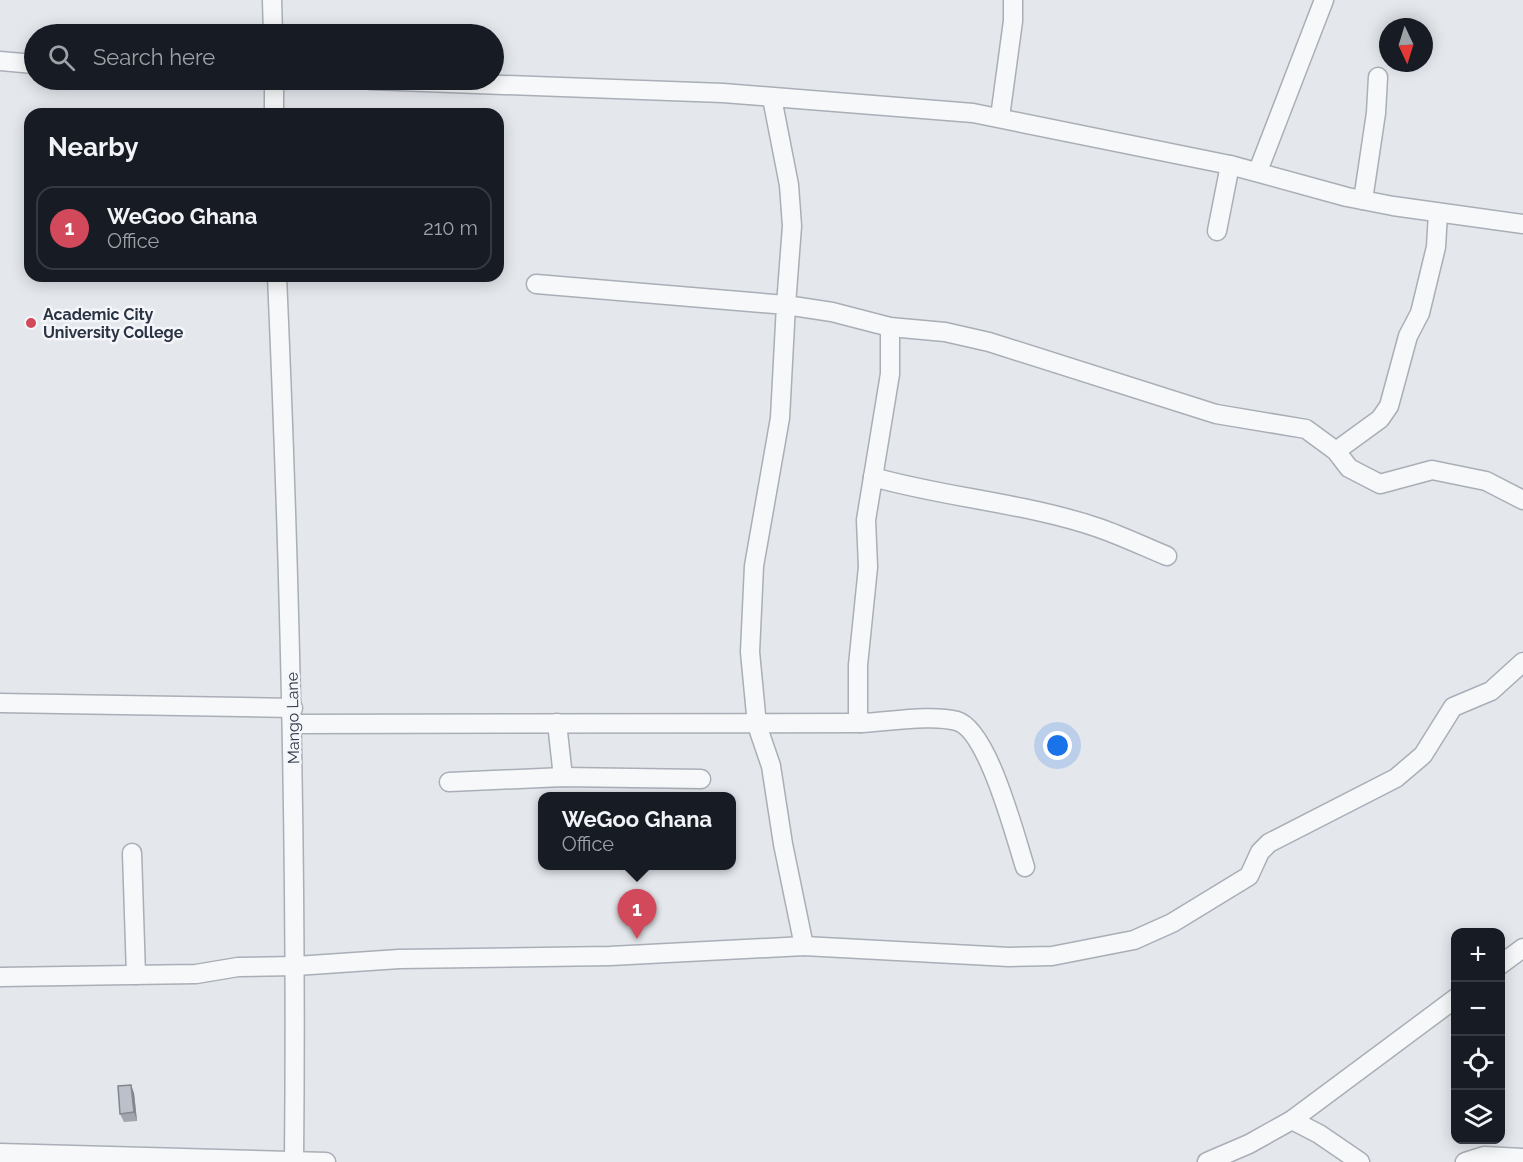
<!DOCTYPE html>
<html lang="en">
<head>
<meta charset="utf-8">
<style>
  body { margin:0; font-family:Raleway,sans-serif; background:#20242c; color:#f1f3f6 }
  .controls { position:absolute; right:18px; bottom:18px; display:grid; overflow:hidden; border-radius:12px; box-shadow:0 3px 15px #0003 }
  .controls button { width:54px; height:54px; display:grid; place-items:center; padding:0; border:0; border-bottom:2px solid #363941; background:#171b24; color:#f1f3f6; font:30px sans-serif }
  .compass { position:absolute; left:1379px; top:18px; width:54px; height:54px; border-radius:50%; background:#171b24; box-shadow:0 3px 15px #0003; rotate:176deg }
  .you { position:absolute; left:1058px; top:746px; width:21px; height:21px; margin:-15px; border:4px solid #fff; border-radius:50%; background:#1a73e8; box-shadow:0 0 0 9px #1a73e833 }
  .badge { display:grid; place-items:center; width:39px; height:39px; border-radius:50%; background:#d1495b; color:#fff; font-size:20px; font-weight:700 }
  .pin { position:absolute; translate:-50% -50px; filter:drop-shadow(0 2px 3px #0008) }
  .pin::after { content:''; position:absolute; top:32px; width:21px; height:18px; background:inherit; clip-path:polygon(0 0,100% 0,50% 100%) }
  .popup { position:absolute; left:538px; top:792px; width:198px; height:78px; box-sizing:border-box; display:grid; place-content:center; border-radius:12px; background:#171b24; filter:drop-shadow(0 2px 4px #0005); font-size:20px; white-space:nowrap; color:#9ea1a6 }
  .popup b { font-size:22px; color:#f1f3f6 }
  .popup::after { content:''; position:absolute; left:50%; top:100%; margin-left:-12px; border:12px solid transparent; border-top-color:#171b24 }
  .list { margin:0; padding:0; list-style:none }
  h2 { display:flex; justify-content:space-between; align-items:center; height:78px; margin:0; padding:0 24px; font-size:26px }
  h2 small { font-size:20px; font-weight:400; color:#9ea1a6 }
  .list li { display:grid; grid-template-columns:39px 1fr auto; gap:18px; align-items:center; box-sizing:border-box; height:84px; margin:0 12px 12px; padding:0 12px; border:2px solid #363941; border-radius:18px }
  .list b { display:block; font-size:22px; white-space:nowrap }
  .list p { margin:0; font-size:20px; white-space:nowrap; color:#9ea1a6 }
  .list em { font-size:20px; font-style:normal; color:#9ea1a6 }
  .icon { flex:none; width:33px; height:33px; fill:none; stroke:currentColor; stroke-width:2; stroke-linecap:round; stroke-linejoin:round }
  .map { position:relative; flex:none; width:1523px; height:1162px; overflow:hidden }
  .search { position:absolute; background:#171b24; box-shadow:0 3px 15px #0003; left:24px; top:24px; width:480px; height:66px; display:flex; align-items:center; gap:15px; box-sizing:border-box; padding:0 21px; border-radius:33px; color:#9ea1a6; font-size:22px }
  .panel { position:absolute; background:#171b24; box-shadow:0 3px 15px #0003; left:24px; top:108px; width:480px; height:174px; border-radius:18px }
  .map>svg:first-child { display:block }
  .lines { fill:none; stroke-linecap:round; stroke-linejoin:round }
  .minor-casing { stroke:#a9aeb7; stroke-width:21 }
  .minor { stroke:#f7f8fa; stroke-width:18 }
  .wall { fill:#a1a5ae }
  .shaded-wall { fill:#83868d }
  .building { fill:#bbc0ca; stroke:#83868d; stroke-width:1.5 }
  .poi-dot { fill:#d1495b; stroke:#f4f6f9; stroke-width:2 }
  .labels { text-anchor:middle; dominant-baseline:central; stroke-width:5; stroke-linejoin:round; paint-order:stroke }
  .poi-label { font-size:16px; font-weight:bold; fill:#2b3445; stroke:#f4f6f9; text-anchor:start }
  .street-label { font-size:16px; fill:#2b3445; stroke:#f4f6f9 }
</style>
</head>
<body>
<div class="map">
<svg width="1523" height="1162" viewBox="0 0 1523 1162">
  <rect width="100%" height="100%" fill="#e4e7ec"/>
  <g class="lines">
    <defs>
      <g id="minor">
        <path d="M 272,0 L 273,34"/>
        <path d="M 0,61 L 34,64"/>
        <path d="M 274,80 L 274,114"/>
        <path d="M 371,80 L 723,93 L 973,113 L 1230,165 L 1347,197 L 1393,206 L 1523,224"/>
        <path d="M 772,98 L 789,185 L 792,226 L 786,305 L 832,312 L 890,327 L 945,332 L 989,342 L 1216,414 L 1306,429 L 1336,451 L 1349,468 L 1380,484 L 1432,470 L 1486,481 L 1523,500"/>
        <path d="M 1000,117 L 1013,21 L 1013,0"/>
        <path d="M 1258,171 L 1324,0"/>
        <path d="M 1363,200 L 1376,113 L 1378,77"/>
        <path d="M 1217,231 L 1230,165"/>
        <path d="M 277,276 C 290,571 297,865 294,1161"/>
        <path d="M 536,284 L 786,305 L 780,418 L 754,566 L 750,652 L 757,725 L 771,766 L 783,844 L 804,946"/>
        <path d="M 890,327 L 890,374 L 866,520 L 868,567 L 858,665 L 858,714 L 861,723 C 888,722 931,714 957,721 C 988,730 1015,836 1025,867"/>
        <path d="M 1336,451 L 1380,419 L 1389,406 L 1408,336 L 1420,313 L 1436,247 L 1438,213"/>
        <path d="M 873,477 C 947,498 1026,503 1099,528 C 1122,536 1145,547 1167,556"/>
        <path d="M 0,703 L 293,708"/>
        <path d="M 557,723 L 563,777"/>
        <path d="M 293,724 L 861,723"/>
        <path d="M 449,782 L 563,777 L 701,779"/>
        <path d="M 132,853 L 136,975"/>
        <path d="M 1500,965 L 1523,948"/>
        <path d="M 0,977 L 196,974 L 238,967 L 296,966 L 399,959 L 610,956 L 804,946 L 1009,957 L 1052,956 L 1134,940 L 1172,923 L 1249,876 L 1260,852 L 1269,843 L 1396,778 L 1423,755 L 1453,707 L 1491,691 L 1523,662"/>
        <path d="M 1292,1120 L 1319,1134 L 1360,1162"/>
        <path d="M 0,1153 L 326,1162"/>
        <path d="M 1207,1162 L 1249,1144 L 1292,1120 L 1456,998"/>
        <path d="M 1465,1162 L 1484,1156 L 1523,1158"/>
      </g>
    </defs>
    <use href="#minor" class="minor-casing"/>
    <use href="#minor" class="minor"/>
  </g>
  <path class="wall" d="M 134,1093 L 137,1121 L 124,1122 L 120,1114 Z"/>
  <path class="shaded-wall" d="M 131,1085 L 134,1093 L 137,1121 L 134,1112 Z"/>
  <path class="building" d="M 131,1085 L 134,1112 L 120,1114 L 118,1086 Z"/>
  <circle class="poi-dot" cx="31" cy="323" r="6"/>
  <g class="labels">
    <g class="poi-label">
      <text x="43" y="314">Academic City<tspan x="43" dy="18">University College</tspan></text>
    </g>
    <g class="street-label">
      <text transform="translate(293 718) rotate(-91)">Mango Lane</text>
    </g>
  </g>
</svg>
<div class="controls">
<button>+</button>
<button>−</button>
<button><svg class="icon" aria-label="locate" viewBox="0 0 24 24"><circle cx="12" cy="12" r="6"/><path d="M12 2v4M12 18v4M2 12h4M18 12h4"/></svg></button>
<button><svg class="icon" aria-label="layers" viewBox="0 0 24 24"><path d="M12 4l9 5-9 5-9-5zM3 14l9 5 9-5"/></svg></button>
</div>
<svg class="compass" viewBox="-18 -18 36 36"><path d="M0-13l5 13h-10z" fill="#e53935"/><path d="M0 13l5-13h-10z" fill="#9ea1a6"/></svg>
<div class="you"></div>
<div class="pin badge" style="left:637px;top:939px">1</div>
<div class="popup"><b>WeGoo Ghana</b>Office</div>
<div class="search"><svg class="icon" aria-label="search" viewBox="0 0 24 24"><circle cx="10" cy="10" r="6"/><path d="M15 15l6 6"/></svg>Search here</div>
<section class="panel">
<h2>Nearby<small></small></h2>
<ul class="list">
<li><span class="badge">1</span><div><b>WeGoo Ghana</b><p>Office</p></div><em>210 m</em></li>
</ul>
</section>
</div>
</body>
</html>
